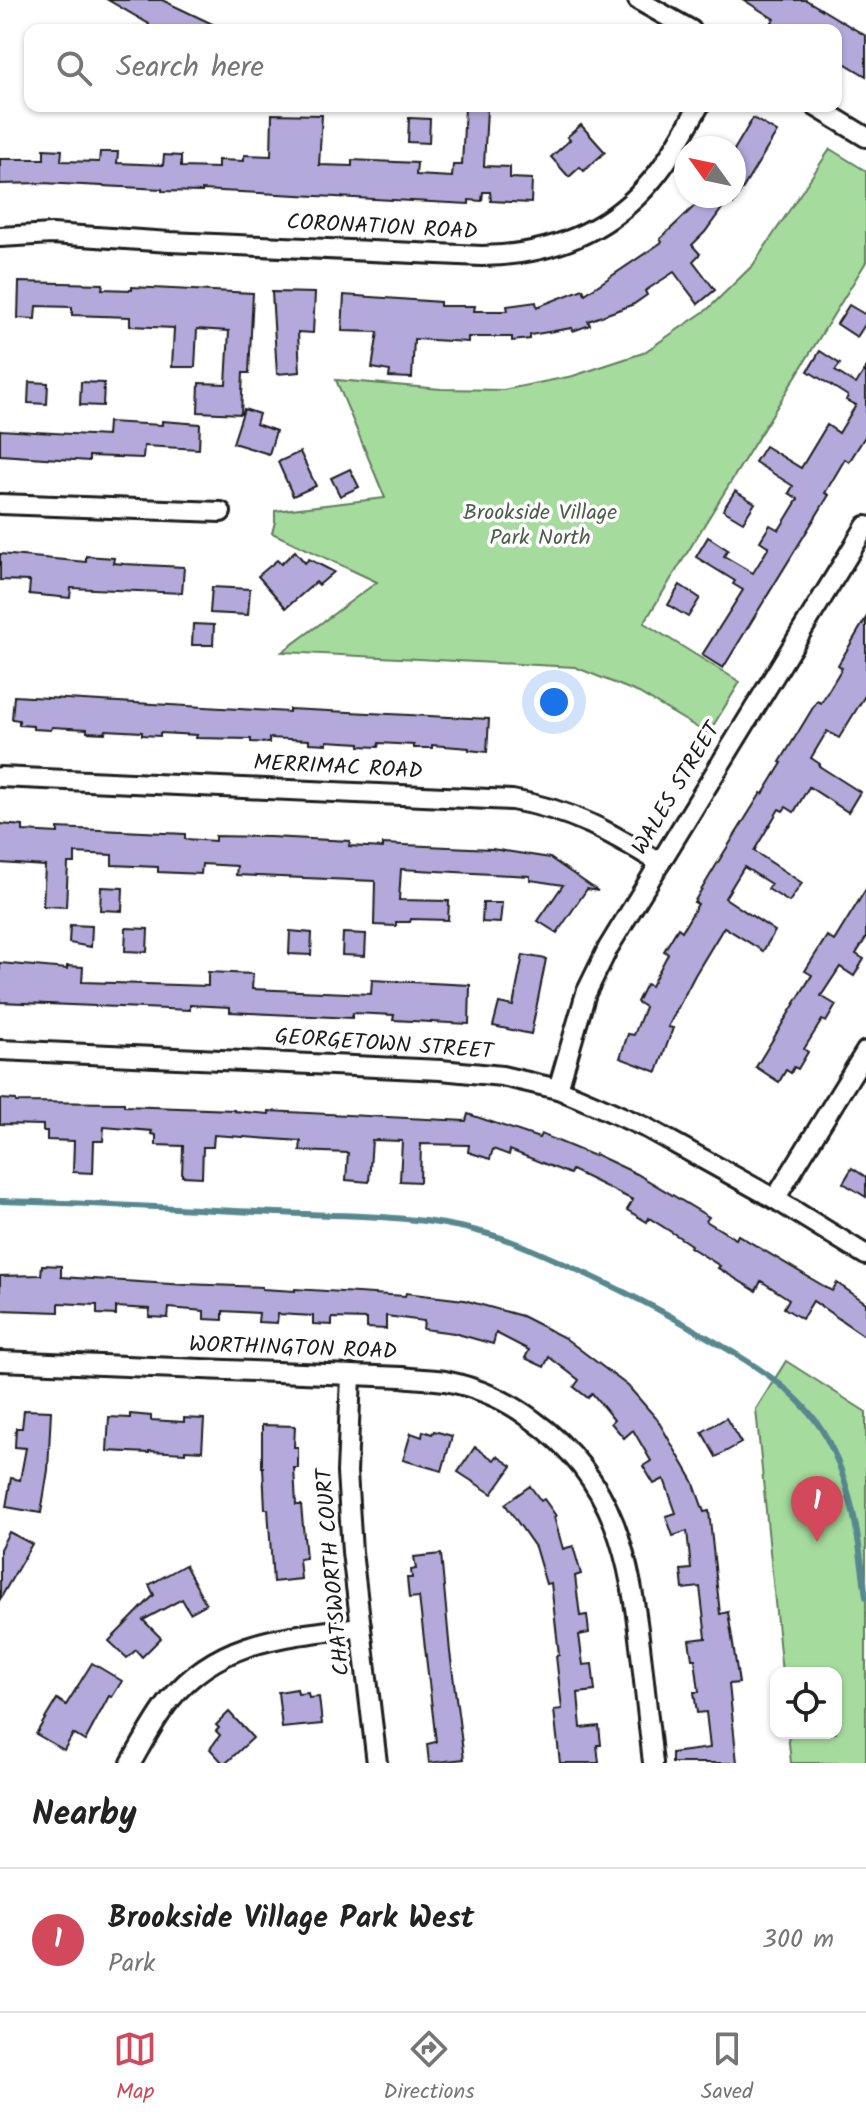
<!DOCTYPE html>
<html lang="en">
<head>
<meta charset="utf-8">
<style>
  body { margin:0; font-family:Kalam,sans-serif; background:#f2f2f2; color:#222 }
  .controls { position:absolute; right:24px; bottom:24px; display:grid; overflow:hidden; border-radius:16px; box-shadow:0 2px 6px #0004 }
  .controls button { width:72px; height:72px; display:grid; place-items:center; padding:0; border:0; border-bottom:2px solid #e0e0e0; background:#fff; color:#222; font:40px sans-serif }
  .compass { position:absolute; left:674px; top:136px; width:72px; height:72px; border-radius:50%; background:#fff; box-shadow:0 2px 6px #0004; rotate:303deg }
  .you { position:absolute; left:554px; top:702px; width:28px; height:28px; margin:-20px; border:6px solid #fff; border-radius:50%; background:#1a73e8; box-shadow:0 0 0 12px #1a73e833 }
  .badge { display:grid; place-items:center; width:52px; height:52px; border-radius:50%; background:#d1495b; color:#fff; font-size:26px; font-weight:700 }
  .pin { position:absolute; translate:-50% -66px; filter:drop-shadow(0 2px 4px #0008) }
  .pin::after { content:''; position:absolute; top:42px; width:28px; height:24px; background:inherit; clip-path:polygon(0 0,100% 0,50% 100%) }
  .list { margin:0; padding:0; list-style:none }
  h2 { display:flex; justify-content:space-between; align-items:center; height:104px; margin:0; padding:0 32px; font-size:34px }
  h2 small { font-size:26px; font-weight:400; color:#767676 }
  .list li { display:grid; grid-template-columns:52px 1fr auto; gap:24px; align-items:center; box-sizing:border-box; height:144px; padding:0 32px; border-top:2px solid #e0e0e0 }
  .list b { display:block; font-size:30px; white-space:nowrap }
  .list p { margin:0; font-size:26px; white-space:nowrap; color:#767676 }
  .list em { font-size:26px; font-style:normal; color:#767676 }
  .icon { flex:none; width:44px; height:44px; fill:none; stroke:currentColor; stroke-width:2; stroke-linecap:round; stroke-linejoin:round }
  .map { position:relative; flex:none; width:866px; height:1763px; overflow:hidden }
  .search { position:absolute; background:#fff; box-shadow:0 2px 6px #0004; left:24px; right:24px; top:24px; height:88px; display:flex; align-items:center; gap:20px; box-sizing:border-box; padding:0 28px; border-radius:16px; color:#767676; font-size:30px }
  .sheet { height:248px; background:#fff }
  nav { display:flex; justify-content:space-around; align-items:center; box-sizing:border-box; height:112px; border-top:2px solid #e0e0e0; background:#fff; font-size:22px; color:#767676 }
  nav a { display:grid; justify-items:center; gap:4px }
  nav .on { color:#d1495b }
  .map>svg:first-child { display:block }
  .green { fill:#a6db9e; stroke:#617c5d; stroke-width:2 }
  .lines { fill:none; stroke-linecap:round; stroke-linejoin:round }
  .stream { stroke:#58888f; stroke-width:6 }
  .building { fill:#b3aadb; stroke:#1c1c1c; stroke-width:2 }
  .minor-casing { stroke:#1c1c1c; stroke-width:24 }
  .minor { stroke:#fff; stroke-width:18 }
  .labels { text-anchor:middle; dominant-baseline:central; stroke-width:7; stroke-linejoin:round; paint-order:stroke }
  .street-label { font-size:22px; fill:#1c1c1c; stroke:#fff }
  .park-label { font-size:22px; fill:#4c5f4a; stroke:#fff }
</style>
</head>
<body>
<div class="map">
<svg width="866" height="1763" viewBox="0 0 866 1763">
  <rect width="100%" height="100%" fill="#fff"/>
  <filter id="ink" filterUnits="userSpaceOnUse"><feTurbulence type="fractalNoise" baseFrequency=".0125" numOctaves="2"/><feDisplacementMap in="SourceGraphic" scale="16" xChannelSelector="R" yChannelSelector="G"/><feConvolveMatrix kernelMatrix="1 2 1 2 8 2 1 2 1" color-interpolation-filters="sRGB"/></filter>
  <g filter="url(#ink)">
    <g class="green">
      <path d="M 830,149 L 866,171 L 866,262 L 644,623 L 740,682 L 708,734 L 639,693 L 575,667 L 282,652 L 377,582 L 272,533 L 275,522 L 275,511 L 385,498 L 336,380 L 441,389 L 503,390 L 573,376 L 643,353 L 708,309 L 753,265 Z"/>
      <path d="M 786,1361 L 866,1412 L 866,1763 L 791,1763 L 788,1733 L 836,1733 L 836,1673 L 782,1673 L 756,1409 Z"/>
    </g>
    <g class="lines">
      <path class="stream" d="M 0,1201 C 93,1203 185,1209 277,1213 C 345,1216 416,1214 481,1232 C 513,1240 542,1254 571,1267 C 615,1287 658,1308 700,1333 C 745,1359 798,1388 825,1435 C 853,1485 859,1541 866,1597"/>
    </g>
    <g class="building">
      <path d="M 108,0 L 162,0 L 225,30 L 146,30 L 149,24 Z"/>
      <path d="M 744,0 L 806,0 L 866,36 L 866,76 L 836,58 L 836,30 L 784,30 L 772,22 L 774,19 Z"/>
      <path d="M 465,107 L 487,109 L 484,166 L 510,167 L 510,178 L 532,179 L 531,203 L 491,201 L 490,192 L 483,192 L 482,201 L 469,200 L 469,204 L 202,190 L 202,192 L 162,191 L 162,189 L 42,183 L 0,184 L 0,159 L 44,159 L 44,149 L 62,150 L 61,161 L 99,162 L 100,152 L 118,152 L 117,163 L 163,165 L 164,155 L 181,156 L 181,167 L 218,168 L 218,160 L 244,161 L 244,155 L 271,156 L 272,114 L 322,115 L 319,165 L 352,166 L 352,160 L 417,163 L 416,175 L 452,177 L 453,165 L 462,165 Z"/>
      <path d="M 409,118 L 430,119 L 429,143 L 408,142 Z"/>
      <path d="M 753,118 L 777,132 L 734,203 L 734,150 Z"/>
      <path d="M 581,125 L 605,152 L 584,171 L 580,167 L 569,177 L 551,157 L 570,140 L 567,137 Z"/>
      <path d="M 705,196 L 731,196 L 705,232 L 692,245 L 700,254 L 693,261 L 715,290 L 698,304 L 674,272 L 645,291 L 647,295 L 634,304 L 588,321 L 590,325 L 573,331 L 572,328 L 530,335 L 530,339 L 512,341 L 512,337 L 468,337 L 468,342 L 414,339 L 412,378 L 389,377 L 390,371 L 372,368 L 378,332 L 342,331 L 344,295 L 440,302 L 440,306 L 475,306 L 474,311 L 508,311 L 507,306 L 536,302 L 537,307 L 583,289 L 585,294 L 662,242 L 660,239 Z"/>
      <path d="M 19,282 L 103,284 L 102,289 L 132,290 L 132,287 L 253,293 L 249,373 L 243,373 L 241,414 L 198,412 L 199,383 L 226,384 L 229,331 L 197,329 L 195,367 L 172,367 L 174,328 L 130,326 L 130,317 L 72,315 L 72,307 L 36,306 L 35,319 L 18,318 Z"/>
      <path d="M 272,292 L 315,293 L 313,333 L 298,332 L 300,372 L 277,374 Z"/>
      <path d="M 849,305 L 866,315 L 866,323 L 857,337 L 837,324 Z"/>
      <path d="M 820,351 L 840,364 L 835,371 L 856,384 L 866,368 L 866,435 L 849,462 L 845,459 L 825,493 L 829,495 L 723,668 L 702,655 L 743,590 L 733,584 L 735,581 L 696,557 L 708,537 L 728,550 L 724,556 L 753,573 L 769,547 L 760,541 L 770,525 L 779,530 L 798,499 L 789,493 L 793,486 L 755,462 L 765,446 L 801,468 L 827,425 L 839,433 L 856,405 L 846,400 L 848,396 L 808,371 Z"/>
      <path d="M 29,382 L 48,383 L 47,404 L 28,403 Z"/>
      <path d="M 81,382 L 104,383 L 103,406 L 80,405 Z"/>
      <path d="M 244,409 L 259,414 L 256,424 L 276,431 L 269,454 L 233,443 Z"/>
      <path d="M 162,421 L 200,424 L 199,449 L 144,446 L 143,458 L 89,456 L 89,461 L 0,455 L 0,430 L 107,436 L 108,422 L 162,425 Z"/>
      <path d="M 300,452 L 316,486 L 293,496 L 278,462 Z"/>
      <path d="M 350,469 L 359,487 L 340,496 L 331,478 Z"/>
      <path d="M 735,491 L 755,503 L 743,522 L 723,510 Z"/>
      <path d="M 295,551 L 305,563 L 309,559 L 334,572 L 319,585 L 316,582 L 286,608 L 258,576 L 277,560 L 281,564 Z"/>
      <path d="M 0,554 L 86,562 L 86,556 L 114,558 L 113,563 L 124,564 L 184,567 L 182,593 L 71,588 L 70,598 L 29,594 L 30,581 L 0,580 Z"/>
      <path d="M 680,585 L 700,598 L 688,617 L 668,605 Z"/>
      <path d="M 212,587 L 250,589 L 248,615 L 210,613 Z"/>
      <path d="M 866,618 L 866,694 L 839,738 L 827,731 L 811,758 L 820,764 L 819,766 L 860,792 L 848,812 L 809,787 L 794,812 L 786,807 L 783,811 L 779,809 L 754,851 L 802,883 L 789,902 L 768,889 L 771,884 L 744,867 L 725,898 L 775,931 L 763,951 L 724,927 L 695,975 L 668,1027 L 673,1028 L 657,1072 L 620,1058 L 628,1034 L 634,1035 L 645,1007 L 637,1002 L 646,984 L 651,986 L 668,954 L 664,951 L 678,928 L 682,931 L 698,904 L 694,902 L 715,867 L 761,793 L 763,794 L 782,763 L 780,762 L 817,701 L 821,703 L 842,668 L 838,665 Z"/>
      <path d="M 193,624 L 214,625 L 213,645 L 192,645 Z"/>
      <path d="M 14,696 L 289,712 L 289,709 L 489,719 L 487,752 L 469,750 L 469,748 L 432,745 L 432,748 L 414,748 L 414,745 L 379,743 L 378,747 L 360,746 L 360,743 L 327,741 L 327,744 L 309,743 L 309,740 L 269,738 L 269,743 L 251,742 L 251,739 L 196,738 L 197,735 L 160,733 L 160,736 L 142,735 L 142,732 L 106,730 L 105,733 L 87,732 L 87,729 L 52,727 L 51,730 L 33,729 L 33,726 L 19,725 L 19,720 L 12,719 Z"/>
      <path d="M 0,824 L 23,826 L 23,831 L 58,833 L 58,828 L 185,834 L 185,839 L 215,841 L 215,836 L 270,837 L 350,841 L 349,846 L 383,848 L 383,844 L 492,849 L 550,858 L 598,891 L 587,889 L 557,933 L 538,921 L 563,885 L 530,880 L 530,876 L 401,869 L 399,900 L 449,901 L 448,920 L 411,919 L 410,922 L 396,922 L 396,926 L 374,925 L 375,881 L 236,875 L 237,866 L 202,864 L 201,874 L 158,872 L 158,867 L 112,865 L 112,855 L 75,853 L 75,863 L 68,863 L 66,907 L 43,906 L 45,866 L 0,863 Z"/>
      <path d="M 101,887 L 123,888 L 122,911 L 100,910 Z"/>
      <path d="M 866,889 L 866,938 L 856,954 L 864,959 L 854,976 L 840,967 L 821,996 L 836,1005 L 826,1022 L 822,1020 L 804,1049 L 808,1052 L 798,1069 L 794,1067 L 791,1073 L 786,1070 L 779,1082 L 756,1067 L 812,975 L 805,971 L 827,936 L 834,941 Z"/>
      <path d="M 483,903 L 502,903 L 500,923 L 482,922 Z"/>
      <path d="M 70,925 L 92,926 L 91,947 L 69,943 Z"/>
      <path d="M 126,928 L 148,929 L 147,952 L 125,951 Z"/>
      <path d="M 290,931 L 312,933 L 311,955 L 289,954 Z"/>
      <path d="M 343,933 L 366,934 L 365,956 L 342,955 Z"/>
      <path d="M 523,955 L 546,959 L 531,1034 L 493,1026 L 499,1003 L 513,1006 Z"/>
      <path d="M 0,963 L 67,969 L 67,966 L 83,967 L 82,982 L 208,986 L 208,972 L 253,974 L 252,989 L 371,994 L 372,980 L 470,985 L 469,1024 L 393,1020 L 394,1015 L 353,1013 L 352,1018 L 230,1012 L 230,1007 L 190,1005 L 190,1010 L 0,1002 Z"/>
      <path d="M 0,1099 L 16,1100 L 16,1102 L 124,1103 L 124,1106 L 234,1110 L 234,1111 L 269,1114 L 269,1111 L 466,1121 L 468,1114 L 539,1138 L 541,1134 L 594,1156 L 595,1154 L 637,1174 L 709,1217 L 706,1221 L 736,1239 L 738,1235 L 832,1291 L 837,1283 L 866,1303 L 866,1337 L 813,1301 L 802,1319 L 784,1308 L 789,1299 L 761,1281 L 756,1291 L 718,1268 L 720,1266 L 690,1247 L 691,1245 L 676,1235 L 649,1218 L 647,1222 L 627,1210 L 633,1200 L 572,1170 L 570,1174 L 510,1150 L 509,1155 L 493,1149 L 490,1159 L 468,1152 L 469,1145 L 421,1144 L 420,1182 L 400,1181 L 402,1141 L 372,1140 L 369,1182 L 346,1180 L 348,1153 L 300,1151 L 301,1141 L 214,1135 L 213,1147 L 203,1147 L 202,1177 L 182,1176 L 183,1146 L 156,1145 L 156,1135 L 151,1134 L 152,1131 L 104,1127 L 103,1141 L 94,1141 L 93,1173 L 73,1172 L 74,1141 L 47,1140 L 47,1131 L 43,1131 L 43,1125 L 0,1124 Z"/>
      <path d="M 852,1168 L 866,1177 L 866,1197 L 843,1183 Z"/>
      <path d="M 42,1265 L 61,1266 L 61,1277 L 186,1285 L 186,1284 L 262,1287 L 262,1289 L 295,1291 L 295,1289 L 405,1296 L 406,1293 L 464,1300 L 522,1316 L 565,1338 L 628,1386 L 657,1419 L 693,1481 L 704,1512 L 709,1511 L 720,1614 L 728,1612 L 739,1683 L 729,1684 L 737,1763 L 672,1763 L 672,1753 L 710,1748 L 706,1712 L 697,1713 L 694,1692 L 699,1692 L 695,1659 L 692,1659 L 689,1640 L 706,1638 L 700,1587 L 683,1589 L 681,1570 L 691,1569 L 687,1531 L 673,1536 L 666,1516 L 676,1513 L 664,1479 L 654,1484 L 643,1466 L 651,1461 L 633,1430 L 624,1438 L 611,1423 L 614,1420 L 592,1393 L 588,1398 L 574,1387 L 579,1380 L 549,1357 L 544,1367 L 525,1358 L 529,1350 L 496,1333 L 493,1344 L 454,1333 L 423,1329 L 424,1321 L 386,1316 L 386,1329 L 367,1328 L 367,1319 L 332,1318 L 332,1325 L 313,1324 L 313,1316 L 278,1314 L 277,1323 L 258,1322 L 259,1313 L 223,1311 L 223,1320 L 204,1319 L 204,1311 L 169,1308 L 168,1318 L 149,1317 L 150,1309 L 116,1307 L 116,1315 L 97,1314 L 97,1305 L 59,1303 L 59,1312 L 0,1310 L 0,1276 L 41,1275 Z"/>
      <path d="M 24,1410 L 51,1411 L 48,1470 L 41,1513 L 6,1507 L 11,1478 L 20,1480 L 26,1448 L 15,1447 L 16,1428 L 22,1428 Z"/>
      <path d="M 130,1414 L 151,1416 L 151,1420 L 184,1422 L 184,1418 L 204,1419 L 202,1451 L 185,1450 L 185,1453 L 149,1451 L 149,1453 L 107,1451 L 109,1417 L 130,1418 Z"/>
      <path d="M 726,1418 L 741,1443 L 716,1457 L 702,1432 Z"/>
      <path d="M 262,1425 L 295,1426 L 294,1447 L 298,1447 L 298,1468 L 294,1468 L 296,1505 L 301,1505 L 306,1558 L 299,1559 L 301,1579 L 273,1582 L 268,1509 L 265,1509 L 263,1467 L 262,1467 Z"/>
      <path d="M 423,1431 L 432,1434 L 434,1431 L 452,1436 L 442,1471 L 403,1460 L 411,1433 L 422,1437 Z"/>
      <path d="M 475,1447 L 494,1460 L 497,1456 L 512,1466 L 492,1494 L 458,1472 Z"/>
      <path d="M 530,1486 L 541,1501 L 544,1499 L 556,1516 L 554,1517 L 563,1549 L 573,1546 L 581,1574 L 575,1576 L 580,1616 L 587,1615 L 589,1633 L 579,1635 L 583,1665 L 592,1664 L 595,1691 L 578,1693 L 581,1728 L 599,1726 L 601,1745 L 597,1745 L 599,1763 L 560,1763 L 554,1710 L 562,1709 L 556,1656 L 559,1655 L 551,1583 L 546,1584 L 535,1547 L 505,1504 Z"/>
      <path d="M 9,1532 L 32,1544 L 0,1599 L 0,1549 Z"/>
      <path d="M 441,1554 L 450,1652 L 464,1759 L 429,1763 L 427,1744 L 436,1742 L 419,1597 L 409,1598 L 407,1578 L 412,1578 L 411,1570 L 416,1569 L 414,1557 Z"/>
      <path d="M 185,1565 L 206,1604 L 190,1613 L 182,1599 L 143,1620 L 161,1638 L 142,1657 L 136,1650 L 127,1658 L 109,1641 L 154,1595 L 149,1585 Z"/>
      <path d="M 92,1663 L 122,1681 L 112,1697 L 109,1696 L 85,1741 L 73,1734 L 64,1750 L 36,1734 L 57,1699 L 66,1705 Z"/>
      <path d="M 297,1689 L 298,1694 L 308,1693 L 309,1698 L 319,1697 L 322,1724 L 282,1728 L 278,1692 Z"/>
      <path d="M 229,1712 L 253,1738 L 226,1763 L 223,1763 L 210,1749 L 220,1735 L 216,1731 L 219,1728 L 216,1725 Z"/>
    </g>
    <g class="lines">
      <defs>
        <g id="minor">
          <path d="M 638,0 L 691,30"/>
          <path d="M 815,106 L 866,137"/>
          <path d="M 0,237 L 52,234 L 170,242 L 482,256 C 550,255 608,233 652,180 C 671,158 684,131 699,106"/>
          <path d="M 0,504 L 221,512"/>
          <path d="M 0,777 L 512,800 C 572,810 610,832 660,863"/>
          <path d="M 0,1050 L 441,1070 L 502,1076 L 558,1089 L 598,1106 L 647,1128 L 775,1199 L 866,1255"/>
          <path d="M 558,1089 L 586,993 L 608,948 L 866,526"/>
          <path d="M 775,1199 L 866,1051"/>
          <path d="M 0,1361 L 402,1377 C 416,1379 431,1379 445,1381 C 476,1387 508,1401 533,1420 C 616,1480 630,1558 641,1654 C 645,1690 649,1727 653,1763"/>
          <path d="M 351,1376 L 347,1472 L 352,1552 L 377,1763"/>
          <path d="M 131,1763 C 143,1742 155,1719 170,1700 C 219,1638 290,1636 361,1627"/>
        </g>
      </defs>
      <use href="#minor" class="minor-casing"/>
      <use href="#minor" class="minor"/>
    </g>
  </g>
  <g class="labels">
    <g class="street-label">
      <text transform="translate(382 228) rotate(3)">CORONATION ROAD</text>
      <text transform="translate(338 768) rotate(3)">MERRIMAC ROAD</text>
      <text transform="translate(677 789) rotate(-59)">WALES STREET</text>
      <text transform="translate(384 1045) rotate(4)">GEORGETOWN STREET</text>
      <text transform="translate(293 1349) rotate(2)">WORTHINGTON ROAD</text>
      <text transform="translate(334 1572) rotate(-95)">CHATSWORTH COURT</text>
    </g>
    <g class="park-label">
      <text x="540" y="513">Brookside Village<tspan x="540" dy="25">Park North</tspan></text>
    </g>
  </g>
</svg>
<div class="controls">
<button><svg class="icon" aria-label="locate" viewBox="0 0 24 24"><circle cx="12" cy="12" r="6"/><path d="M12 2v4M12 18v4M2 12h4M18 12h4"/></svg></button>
</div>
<svg class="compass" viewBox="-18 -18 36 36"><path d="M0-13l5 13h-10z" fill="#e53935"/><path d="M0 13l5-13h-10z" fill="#767676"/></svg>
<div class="you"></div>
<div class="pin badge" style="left:817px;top:1542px">1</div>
<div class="search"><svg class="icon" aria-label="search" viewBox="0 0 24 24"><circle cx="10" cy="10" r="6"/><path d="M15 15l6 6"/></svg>Search here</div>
</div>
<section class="sheet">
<h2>Nearby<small></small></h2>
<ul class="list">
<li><span class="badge">1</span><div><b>Brookside Village Park West</b><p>Park</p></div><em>300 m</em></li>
</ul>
</section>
<nav>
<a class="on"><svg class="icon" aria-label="map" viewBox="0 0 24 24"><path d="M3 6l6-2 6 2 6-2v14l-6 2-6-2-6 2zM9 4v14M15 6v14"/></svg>Map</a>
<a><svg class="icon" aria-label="directions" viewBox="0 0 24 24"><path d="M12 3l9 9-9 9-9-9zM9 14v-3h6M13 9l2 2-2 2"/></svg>Directions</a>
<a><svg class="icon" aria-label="saved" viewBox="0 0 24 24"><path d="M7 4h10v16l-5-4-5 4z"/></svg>Saved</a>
</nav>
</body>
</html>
